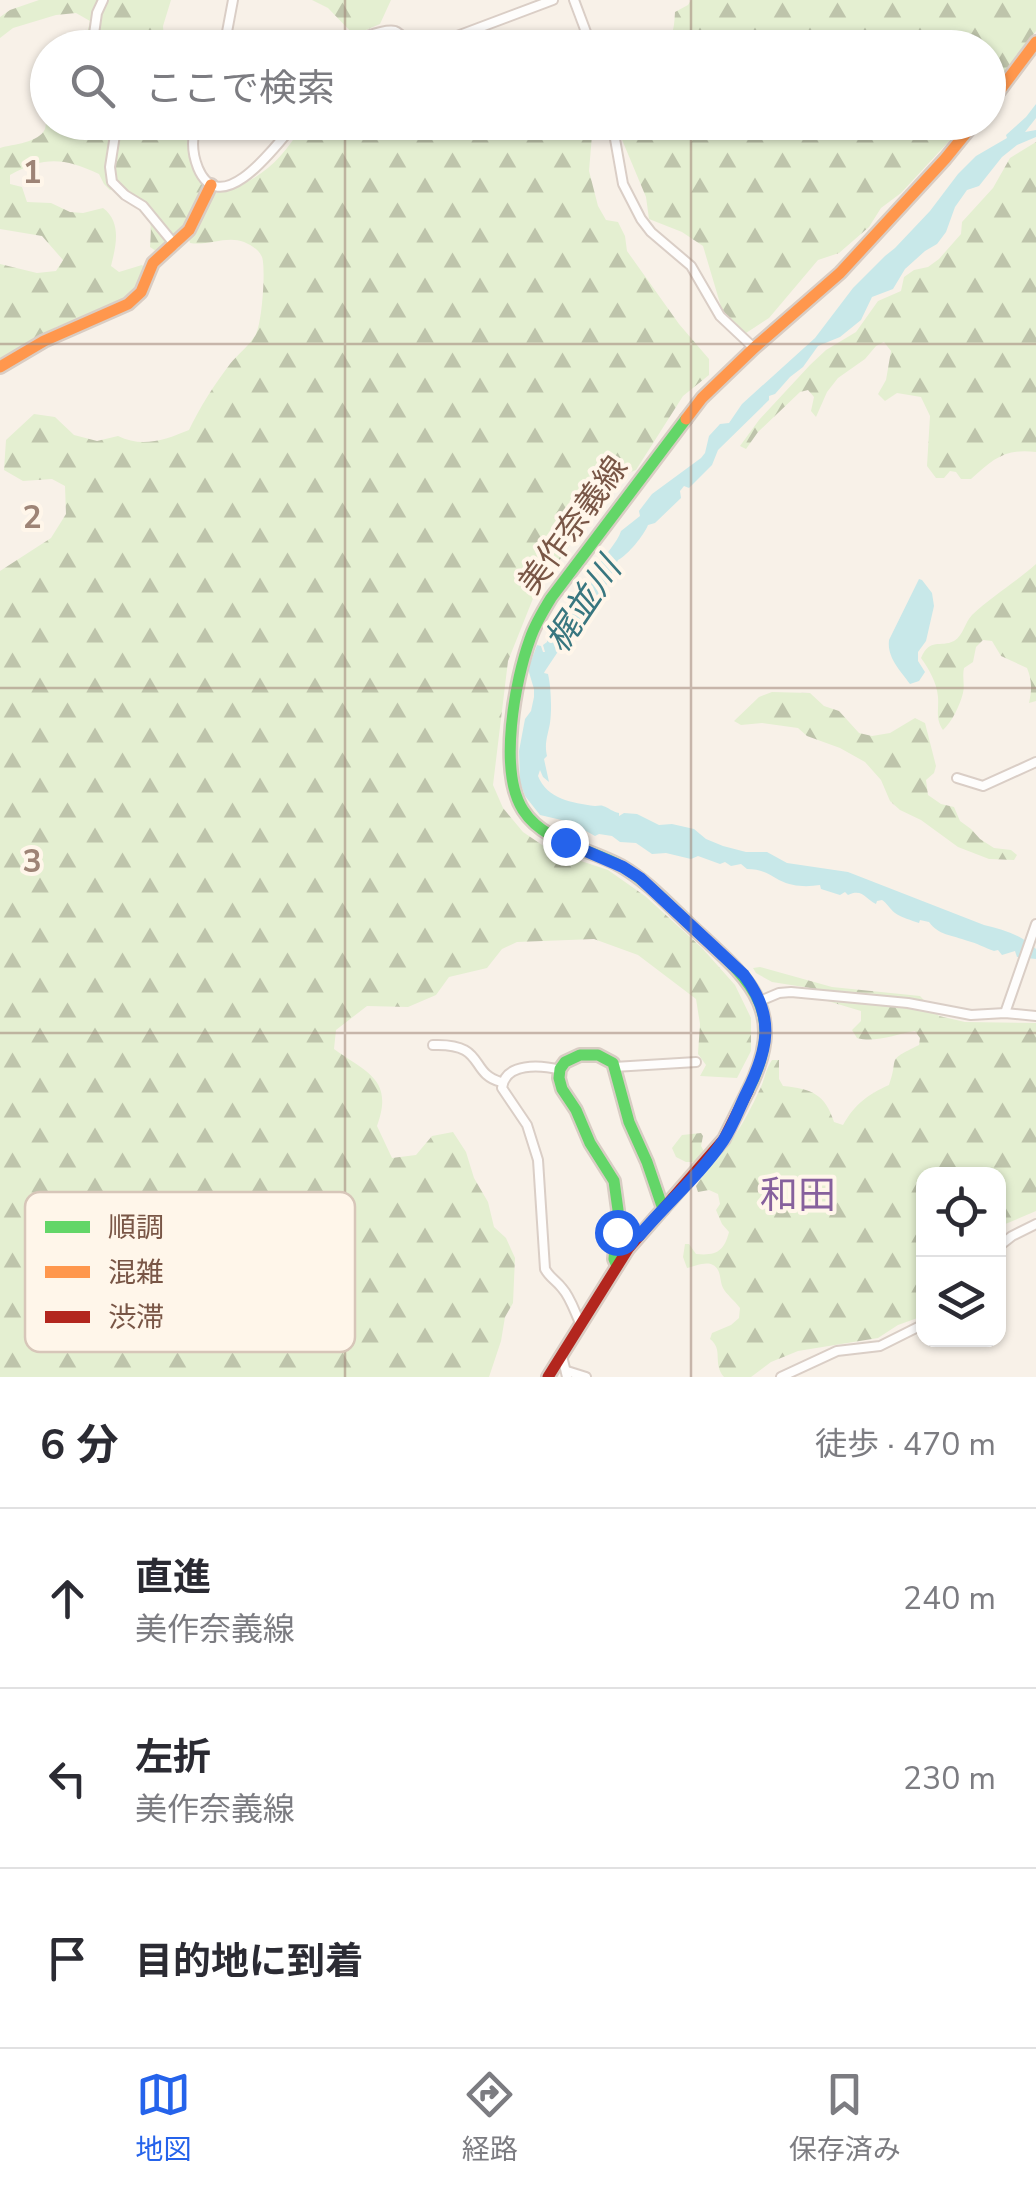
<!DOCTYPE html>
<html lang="ja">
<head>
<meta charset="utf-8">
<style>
  body { margin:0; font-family:"Nunito Sans","Noto Sans JP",sans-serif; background:#f2f2f3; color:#2b2b33 }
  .controls { position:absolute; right:30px; bottom:30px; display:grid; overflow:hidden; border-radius:20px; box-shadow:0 2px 8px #0004 }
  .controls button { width:90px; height:90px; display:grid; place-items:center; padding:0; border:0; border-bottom:2px solid #e1e1e2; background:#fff; color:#2b2b33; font:50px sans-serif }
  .stop { position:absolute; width:30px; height:30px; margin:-22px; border:8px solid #2563eb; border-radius:50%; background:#fff }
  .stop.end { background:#2563eb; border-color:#fff; box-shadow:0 2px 10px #0008 }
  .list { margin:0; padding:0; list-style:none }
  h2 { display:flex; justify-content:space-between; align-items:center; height:130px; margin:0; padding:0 40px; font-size:42px }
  h2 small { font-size:32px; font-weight:400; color:#7c7c81 }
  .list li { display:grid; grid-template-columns:65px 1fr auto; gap:30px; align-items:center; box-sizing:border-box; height:180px; padding:0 40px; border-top:2px solid #e1e1e2 }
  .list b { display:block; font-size:38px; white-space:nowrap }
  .list p { margin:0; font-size:32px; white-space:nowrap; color:#7c7c81 }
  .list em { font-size:32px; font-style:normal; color:#7c7c81 }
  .icon { flex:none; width:55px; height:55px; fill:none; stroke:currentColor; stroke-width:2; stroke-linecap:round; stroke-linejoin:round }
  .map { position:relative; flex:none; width:1036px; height:1377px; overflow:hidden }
  .search { position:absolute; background:#fff; box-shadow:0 2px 8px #0004; left:30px; right:30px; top:30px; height:110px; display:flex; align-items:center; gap:25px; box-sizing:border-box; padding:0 35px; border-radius:55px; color:#7c7c81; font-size:38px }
  .sheet { height:670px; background:#fff }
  nav { display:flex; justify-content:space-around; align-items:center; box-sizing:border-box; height:140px; border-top:2px solid #e1e1e2; background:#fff; font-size:28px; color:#7c7c81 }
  nav a { display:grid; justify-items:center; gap:5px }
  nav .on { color:#2563eb }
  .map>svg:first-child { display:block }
  .forest { fill:url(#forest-firs) }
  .water { fill:#c8e8e9 }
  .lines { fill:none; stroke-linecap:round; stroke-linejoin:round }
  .street-casing { stroke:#dacec6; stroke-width:12 }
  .fast-casing { stroke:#d9cdc4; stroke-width:16 }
  .slow-casing { stroke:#d9cdc4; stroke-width:16 }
  .jam-casing { stroke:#d9cdc4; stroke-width:16 }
  .street { stroke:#fefdfc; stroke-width:8 }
  .fast { stroke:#63d668; stroke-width:11 }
  .slow { stroke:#ff974d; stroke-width:11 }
  .jam { stroke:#b3261e; stroke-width:11 }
  .route { stroke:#2563eb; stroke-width:12 }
  .grid { fill:none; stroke:#9e8476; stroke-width:2.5; stroke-opacity:0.55 }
  .labels { text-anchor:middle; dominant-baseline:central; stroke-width:8; stroke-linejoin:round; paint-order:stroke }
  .street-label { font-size:32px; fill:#795646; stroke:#fff6ea }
  .water-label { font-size:35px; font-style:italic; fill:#38767f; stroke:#fff6ea }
  .quarter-label { font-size:38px; fill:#86609d; stroke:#fff6ea }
  .key { fill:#fff6ea; stroke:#d7c6b9; stroke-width:2.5 }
  .key-label { font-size:28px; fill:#795646 }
  .grid-label { font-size:32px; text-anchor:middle; font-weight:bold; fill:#9e8476; stroke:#fff6ea; stroke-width:8; stroke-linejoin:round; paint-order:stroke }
</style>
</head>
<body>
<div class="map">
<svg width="1036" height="1377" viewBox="0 0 1036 1377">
  <defs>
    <pattern id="forest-firs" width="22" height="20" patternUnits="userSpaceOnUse" patternTransform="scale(2.5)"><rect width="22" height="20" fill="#e4efd1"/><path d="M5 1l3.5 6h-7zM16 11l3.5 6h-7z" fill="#bec4ab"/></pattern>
  </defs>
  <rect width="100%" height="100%" fill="#f8f1e8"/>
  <g class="forest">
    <path d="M 39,0 L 171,0 L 163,26 L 164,40 L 181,47 L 85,47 L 85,42 L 90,21 L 76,13 L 56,15 L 13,28 L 0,38 L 0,17 L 10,10 Z"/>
    <path d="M 312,0 L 391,0 L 380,24 L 354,35 L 328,8 Z"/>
    <path d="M 691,0 L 1036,0 L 1036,31 L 989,94 L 988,48 L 659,48 C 674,38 674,28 675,12 L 688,5 Z"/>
    <path d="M 47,105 L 48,122 L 195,123 C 192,147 189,168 207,188 L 182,236 L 167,239 L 156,251 L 150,247 C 153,206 149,213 121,186 L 110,190 L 104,184 L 99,174 C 63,158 46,156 10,175 L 10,184 L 22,187 L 27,202 L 51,203 L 70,212 L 83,213 L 103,208 C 122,222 116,246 111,266 L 119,272 L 142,265 L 145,268 L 141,285 L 131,297 L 101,311 L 56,327 L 39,339 L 0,361 L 0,264 L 37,273 L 56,271 L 63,260 L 42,236 L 0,229 L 0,148 C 13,144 39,143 45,129 C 47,122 45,112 47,105 Z"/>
    <path d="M 481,122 L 593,123 L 589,171 L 598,206 L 606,220 L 618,222 L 625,236 L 627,251 L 679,324 L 709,359 L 709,375 L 683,396 L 636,470 L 609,481 L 584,514 L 575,538 L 534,596 L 508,661 L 493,785 L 503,808 L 523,832 L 551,851 L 608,870 L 645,896 L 702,948 L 735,985 L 751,1018 L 751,1051 L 737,1078 L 700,1076 L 706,1065 L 698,1054 L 700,1024 L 696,999 L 638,955 L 594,939 L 517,942 L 502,949 L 487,968 L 449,977 L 436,995 L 408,1007 L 367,1006 L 336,1030 L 334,1049 C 367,1073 394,1079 377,1126 L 392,1158 L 416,1155 L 432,1136 L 453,1132 L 466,1152 L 474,1178 L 488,1202 L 494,1227 L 506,1238 L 515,1258 L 513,1303 L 505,1317 L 501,1341 L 489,1377 L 0,1377 L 0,571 L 51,538 L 66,514 L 65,486 L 52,479 L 23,481 L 4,470 L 6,440 L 34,414 L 55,417 L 74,435 L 97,441 L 118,436 C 142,448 165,440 189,430 C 200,407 214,385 230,364 C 238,354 250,345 256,334 C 262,323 266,268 262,257 C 259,250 251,245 244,242 C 227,235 208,246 190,243 L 189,239 L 215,193 C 260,182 280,162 304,123 Z"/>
    <path d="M 615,123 L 966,123 L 901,193 L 881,208 L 869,227 L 839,253 L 818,260 L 769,318 L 746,333 L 722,310 L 703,246 L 682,232 L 649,219 L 646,197 Z"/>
    <path d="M 1036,142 L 1036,452 C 1005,448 993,459 971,479 L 961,479 L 956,472 L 950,471 L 944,478 L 936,478 L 927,466 L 930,416 L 921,397 L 897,393 L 885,401 L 878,394 L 886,380 L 891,351 L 884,342 L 876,346 L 865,359 L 838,378 L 827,392 L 816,417 L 811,411 L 814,397 L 808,390 L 800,392 L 758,432 L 746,449 L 740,446 L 759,420 L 810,365 L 826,350 L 856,332 L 878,301 L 901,291 L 904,277 L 914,270 L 928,267 L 939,259 L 961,234 L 962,222 L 993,188 L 1010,158 Z"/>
    <path d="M 1036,564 L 1036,701 L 1029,703 C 1032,690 1032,680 1027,668 L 1001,656 L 992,641 L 983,640 L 976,647 L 973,662 L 964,668 C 962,677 965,685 963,693 C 960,705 952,722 943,730 C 935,718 939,710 938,697 C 937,683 929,669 921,658 C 930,637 940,648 954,641 C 963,636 965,622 972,615 C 992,596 1016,582 1036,564 Z"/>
    <path d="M 772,692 L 810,693 L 824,706 L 839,711 L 859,733 L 872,736 L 890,733 L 915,718 L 925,723 L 936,766 L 934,773 L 926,780 L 928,795 L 941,804 L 954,807 L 960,821 L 971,829 L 980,839 L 994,848 L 1011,850 L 1017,855 L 1014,860 L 989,859 L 958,847 L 921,820 L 900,810 L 890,801 L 881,780 L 865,762 L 840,748 L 807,736 L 798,728 L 762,723 L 741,725 L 734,721 L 759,697 Z"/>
    <path d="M 760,967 L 832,987 L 920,996 L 939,1016 L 965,1022 L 1036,1023 L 1036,1211 L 1003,1225 L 999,1230 L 998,1174 L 924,1174 L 923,1316 L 898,1325 L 878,1338 L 798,1351 L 771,1362 L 751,1377 L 724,1377 C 712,1363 724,1350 710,1339 L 712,1333 L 731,1325 L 739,1318 L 740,1308 C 735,1301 726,1294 723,1288 C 720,1282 721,1276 718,1270 C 711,1258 697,1266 687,1268 L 683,1257 L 685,1244 L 689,1244 L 696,1254 C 717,1256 724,1251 729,1232 L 722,1224 L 716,1210 L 720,1204 L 718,1194 L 709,1190 L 698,1192 L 696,1186 L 707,1170 L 698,1162 L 686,1162 L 676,1157 L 672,1148 L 682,1135 L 701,1133 L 703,1136 L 701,1146 L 705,1153 L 720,1154 C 734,1141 751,1109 759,1091 C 765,1080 765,1070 772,1060 L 779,1060 L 779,1079 L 783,1086 C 812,1089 825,1094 834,1122 L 843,1125 C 855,1104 867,1095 889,1085 C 900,1056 884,1062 919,1045 L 920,1038 L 915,1031 C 896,1034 876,1043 857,1038 L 852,1030 L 861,1021 L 861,1011 L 821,999 L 810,988 L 772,982 L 756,973 L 753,968 Z"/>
  </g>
  <g class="water">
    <path d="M 1036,104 L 1036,118 L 1025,132 L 1036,130 L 1036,137 L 1017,145 L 1002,157 L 979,186 L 967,190 L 955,207 L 946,232 L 937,244 L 925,251 L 905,269 L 893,289 L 872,297 L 861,320 L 840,337 L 818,346 L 803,367 L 790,377 L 775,394 L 769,396 L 769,400 L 718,450 L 712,465 L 689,488 L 684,486 L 680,491 L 681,498 L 655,523 L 648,525 C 644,535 628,555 618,560 L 605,588 L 594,599 L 592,606 L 585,611 L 545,671 L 544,673 L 548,674 C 551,686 552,710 550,723 C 548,735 544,743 547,756 L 544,759 L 549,782 L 543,777 L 540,770 L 538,776 C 547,799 572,803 595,806 C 598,806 601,805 603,806 C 609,808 613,812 619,813 L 619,816 L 624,813 L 637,814 L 659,825 L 672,824 L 694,829 L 706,839 L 723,846 L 746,852 L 767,852 L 787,863 L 848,872 L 984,925 C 1004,930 1022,935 1036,949 L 1036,959 L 1017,957 L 1015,951 L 1002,955 L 998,950 L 994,951 C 985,948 977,943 968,941 C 952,935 938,935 929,922 L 920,920 L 919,923 C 911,920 902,918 895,913 C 890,909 887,903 882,900 L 877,901 L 876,904 C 866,900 863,888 848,895 L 845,892 L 840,895 L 821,889 L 820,885 C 807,887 793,887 779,880 C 767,873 761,869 747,869 L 741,864 L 731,866 L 725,862 L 720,864 L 698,856 L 691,859 L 666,853 L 652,854 L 636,843 L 620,842 L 612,836 L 599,834 L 595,836 L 570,822 L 540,815 L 525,796 L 520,782 L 519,751 L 525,719 L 531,711 L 534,697 L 534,689 L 528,669 L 537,645 L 541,646 L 543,652 L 545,652 L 543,645 L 547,642 L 547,635 L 551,632 L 555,636 L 554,626 L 561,626 L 560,616 L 573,605 C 576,591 584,589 592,580 C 600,570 593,575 599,565 C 606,553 617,543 621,531 L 640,516 L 639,511 L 652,494 L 701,458 L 705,453 L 709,436 L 720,424 L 729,423 L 742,404 L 815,338 L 853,288 L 885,256 L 895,248 L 930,211 L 958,174 L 976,156 L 1007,138 L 1006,135 L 1026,117 Z"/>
    <path d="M 919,579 L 922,580 L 932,593 L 934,606 L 926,641 L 918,652 L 918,661 L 925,672 L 919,681 L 910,684 C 900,670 887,658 889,640 Z"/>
  </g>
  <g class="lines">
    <defs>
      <g id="street">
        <path d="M 574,0 L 592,48"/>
        <path d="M 92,48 L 97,13 L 103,0"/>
        <path d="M 224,48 L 233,0"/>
        <path d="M 340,48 C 351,42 383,28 395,31 C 401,33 408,43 413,48"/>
        <path d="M 425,48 L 553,0"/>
        <path d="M 117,122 L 110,167 L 112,182 L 125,195 L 143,206 L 175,245"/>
        <path d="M 198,122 C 191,137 192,153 198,168 C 221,223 279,142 296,122"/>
        <path d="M 612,122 L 623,184 L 641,219 L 651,232 L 691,266 L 720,316 L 754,348"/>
        <path d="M 957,778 L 983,786 L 1036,762"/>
        <path d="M 760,1001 L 779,993 L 791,992 L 908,1003 L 971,1015 L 1005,1013 L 1036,1016"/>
        <path d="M 1005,1013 L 1036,924"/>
        <path d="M 433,1045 C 487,1043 468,1073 501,1082"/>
        <path d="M 614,1067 L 696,1062"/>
        <path d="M 560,1070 C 541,1065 505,1062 502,1088 L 527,1125 L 538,1160 L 545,1269 C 550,1278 556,1280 562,1288 C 571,1298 575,1313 581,1325"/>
        <path d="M 998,1247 L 1012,1236 L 1036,1224"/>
        <path d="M 562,1356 L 567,1377"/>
        <path d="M 567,1371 L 586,1377"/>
        <path d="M 781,1377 L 837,1351 L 880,1346 L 924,1324"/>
      </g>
      <g id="fast">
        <path d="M 686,419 L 551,598 C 543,611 535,624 530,639 C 515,680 498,771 523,810 C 544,843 589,848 621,866 C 647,881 668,904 690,925 C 748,979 790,1008 748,1091"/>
        <path d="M 617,1266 L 614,1259 L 618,1210 L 614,1181 L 590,1143 L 576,1110 L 562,1089 L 559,1078 L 560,1069 L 565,1062 L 580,1055 L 598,1055 L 613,1063 L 629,1122 L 647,1162 L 663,1209"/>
      </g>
      <g id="slow">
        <path d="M 988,106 L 1036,42"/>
        <path d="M 0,367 L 44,341 L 128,304 L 141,292 L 153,263 L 189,230 L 211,185"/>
        <path d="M 686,419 L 702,398 L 754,348 L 840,273 L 945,159 L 975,122"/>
      </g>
      <path id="jam" d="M 548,1377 L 628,1249 L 724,1139 L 748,1091"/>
    </defs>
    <use href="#street" class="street-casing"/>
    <use href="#fast" class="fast-casing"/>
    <use href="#slow" class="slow-casing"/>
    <use href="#jam" class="jam-casing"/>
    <use href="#street" class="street"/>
    <use href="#fast" class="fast"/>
    <use href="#slow" class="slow"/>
    <use href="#jam" class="jam"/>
  </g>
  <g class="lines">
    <path class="route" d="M 565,842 L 623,867 L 640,878 L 744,975 C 775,1016 769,1048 747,1092 C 739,1108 733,1126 723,1141 C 699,1176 666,1204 639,1236 L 634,1232 L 617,1232"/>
  </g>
  <path class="grid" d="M 345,0 L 345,48M 691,0 L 691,48M 345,122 L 345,1377M 691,122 L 691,1377M 0,344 L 1036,344M 0,688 L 1036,688M 0,1033 L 1036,1033"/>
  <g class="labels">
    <g class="street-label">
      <text transform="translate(573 525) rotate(-54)">美作奈義線</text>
    </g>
    <g class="water-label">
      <text transform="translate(583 605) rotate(-56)">梶並川</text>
    </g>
    <g class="quarter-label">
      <text x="798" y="1195">和田</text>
    </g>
  </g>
  <rect x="25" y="1192" width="330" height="160" rx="15" class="key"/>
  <rect x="45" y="1221" width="45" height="12" fill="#63d668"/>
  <rect x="45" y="1266" width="45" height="12" fill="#ff974d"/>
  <rect x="45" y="1311" width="45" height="12" fill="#b3261e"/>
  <g class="key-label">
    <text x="108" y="1237">順調</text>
    <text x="108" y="1282">混雑</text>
    <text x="108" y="1327">渋滞</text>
  </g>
  <g class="grid-label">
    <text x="32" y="183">1</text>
    <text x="32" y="528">2</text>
    <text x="32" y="872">3</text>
  </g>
</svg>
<div class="controls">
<button><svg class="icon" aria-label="locate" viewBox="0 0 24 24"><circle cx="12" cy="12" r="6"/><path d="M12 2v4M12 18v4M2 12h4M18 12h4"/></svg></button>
<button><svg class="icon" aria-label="layers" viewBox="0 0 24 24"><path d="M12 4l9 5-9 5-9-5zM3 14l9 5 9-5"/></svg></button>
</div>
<div class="stop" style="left:617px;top:1232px"></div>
<div class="stop end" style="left:565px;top:842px"></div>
<div class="search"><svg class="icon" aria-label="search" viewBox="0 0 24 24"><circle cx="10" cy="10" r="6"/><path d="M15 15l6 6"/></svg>ここで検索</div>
</div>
<section class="sheet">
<h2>6 分<small>徒歩 · 470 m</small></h2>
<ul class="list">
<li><svg class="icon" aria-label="ahead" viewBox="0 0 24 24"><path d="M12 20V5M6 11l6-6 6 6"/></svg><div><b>直進</b><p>美作奈義線</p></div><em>240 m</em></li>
<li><svg class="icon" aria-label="left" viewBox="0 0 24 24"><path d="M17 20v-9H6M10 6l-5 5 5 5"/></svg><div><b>左折</b><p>美作奈義線</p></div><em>230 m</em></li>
<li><svg class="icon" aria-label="arrive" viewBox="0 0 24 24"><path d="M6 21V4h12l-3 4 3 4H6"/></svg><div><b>目的地に到着</b></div></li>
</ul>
</section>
<nav>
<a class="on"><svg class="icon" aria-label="map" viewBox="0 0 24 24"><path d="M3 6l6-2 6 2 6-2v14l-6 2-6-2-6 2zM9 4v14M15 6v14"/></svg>地図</a>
<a><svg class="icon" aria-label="directions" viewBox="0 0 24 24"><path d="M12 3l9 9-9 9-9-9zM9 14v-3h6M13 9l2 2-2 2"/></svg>経路</a>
<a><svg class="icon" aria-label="saved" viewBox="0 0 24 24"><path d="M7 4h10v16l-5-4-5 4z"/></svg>保存済み</a>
</nav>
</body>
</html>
